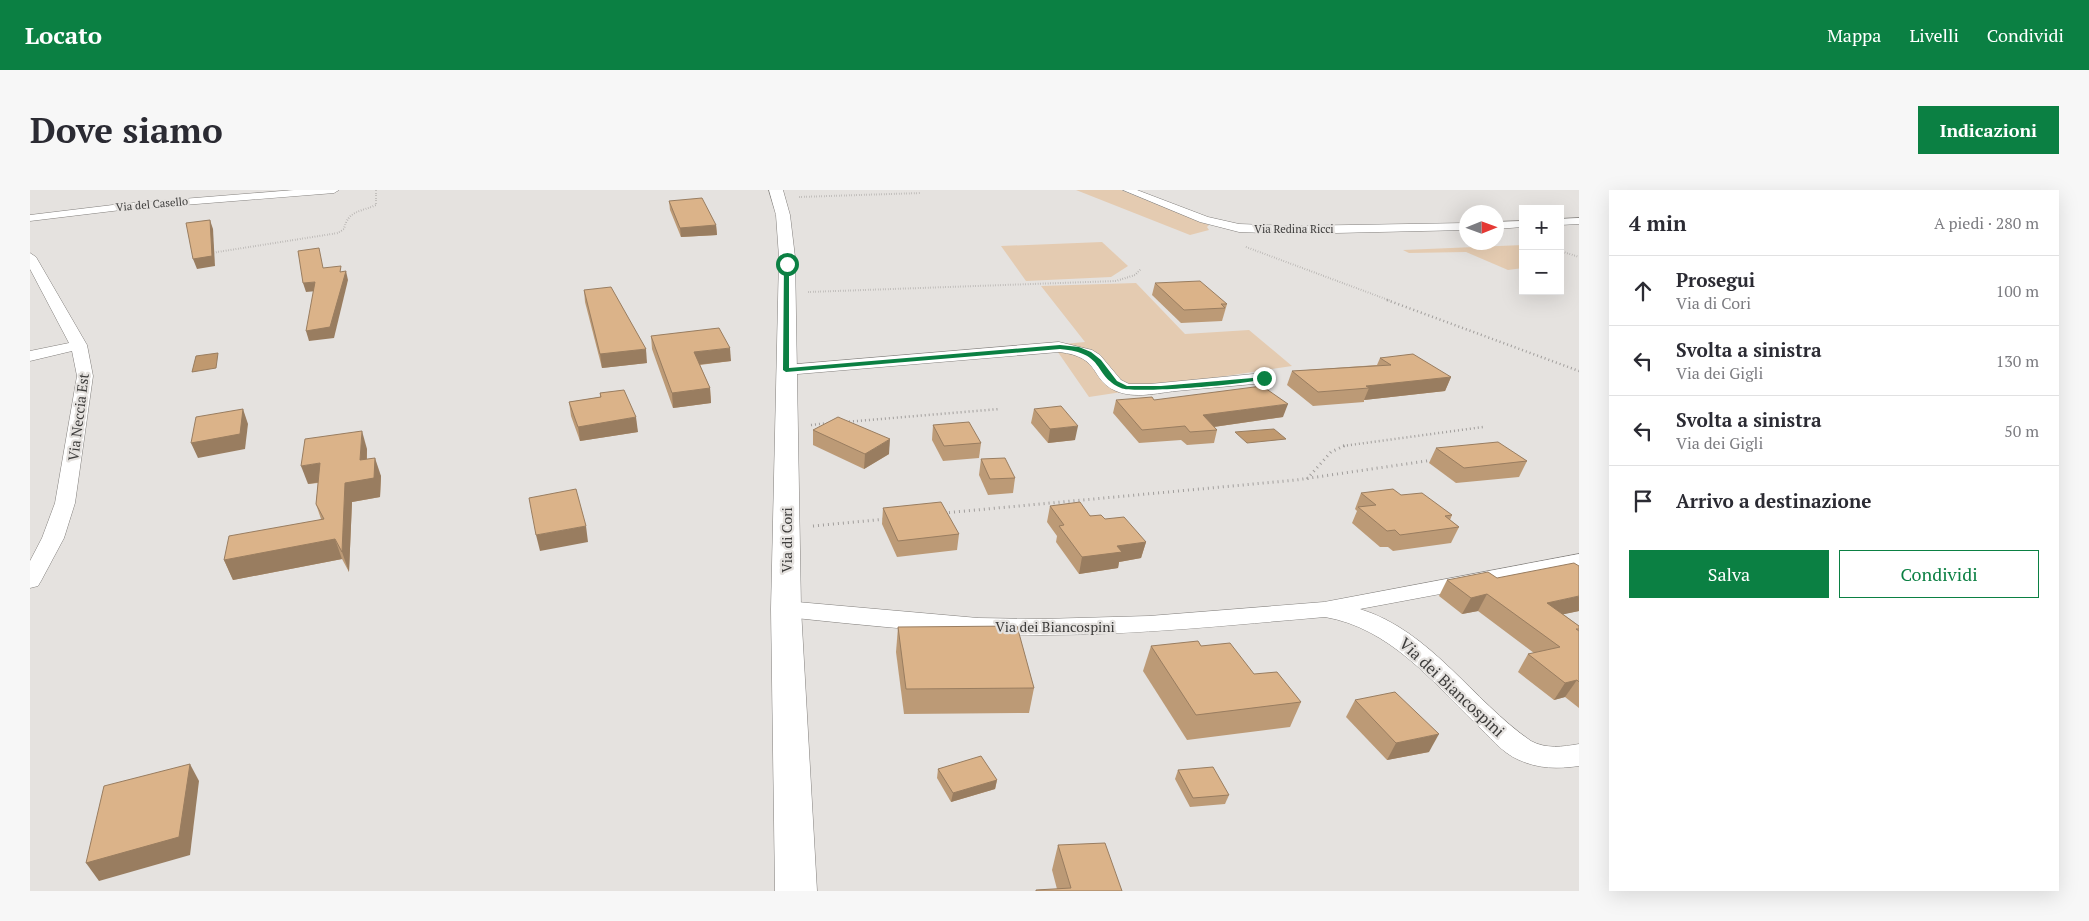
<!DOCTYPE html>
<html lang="it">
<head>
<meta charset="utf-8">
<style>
  body { margin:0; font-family:"PT Serif",serif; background:#f7f7f7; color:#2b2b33 }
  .controls { position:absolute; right:15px; top:15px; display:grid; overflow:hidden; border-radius:0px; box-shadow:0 5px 20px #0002 }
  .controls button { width:45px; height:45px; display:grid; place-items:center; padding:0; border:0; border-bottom:1px solid #e1e1e2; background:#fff; color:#2b2b33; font:25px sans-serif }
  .compass { position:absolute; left:1429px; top:15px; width:45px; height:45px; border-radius:50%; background:#fff; box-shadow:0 5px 20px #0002; rotate:89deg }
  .stop { position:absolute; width:15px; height:15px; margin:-11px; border:4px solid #0b8043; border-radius:50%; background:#fff }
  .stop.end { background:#0b8043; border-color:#fff; box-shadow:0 1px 5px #0008 }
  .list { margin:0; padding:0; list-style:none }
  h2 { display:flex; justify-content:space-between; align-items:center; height:65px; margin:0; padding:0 20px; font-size:21px }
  h2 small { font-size:16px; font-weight:400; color:#7c7c81 }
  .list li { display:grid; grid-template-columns:32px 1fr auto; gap:15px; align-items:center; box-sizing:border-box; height:70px; padding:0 20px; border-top:1px solid #e1e1e2 }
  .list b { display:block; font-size:19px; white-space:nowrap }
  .list p { margin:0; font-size:16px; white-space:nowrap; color:#7c7c81 }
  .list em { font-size:16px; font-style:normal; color:#7c7c81 }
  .actions { display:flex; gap:10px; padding:15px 20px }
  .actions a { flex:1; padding:11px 0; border:1px solid #0b8043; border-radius:0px; text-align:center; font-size:18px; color:#0b8043 }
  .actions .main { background:#0b8043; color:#fff }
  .icon { flex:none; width:28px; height:28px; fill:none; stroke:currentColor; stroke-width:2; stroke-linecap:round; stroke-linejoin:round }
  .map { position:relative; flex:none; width:1549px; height:701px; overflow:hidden; border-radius:0px }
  header { display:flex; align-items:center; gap:30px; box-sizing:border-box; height:70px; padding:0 25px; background:#0b8043; color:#fff }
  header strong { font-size:24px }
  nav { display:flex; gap:28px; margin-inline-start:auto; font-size:18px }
  .intro { display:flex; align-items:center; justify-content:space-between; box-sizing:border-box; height:120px; padding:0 30px }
  h1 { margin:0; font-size:35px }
  .button { padding:12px 22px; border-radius:0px; background:#0b8043; color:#fff; font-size:18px; font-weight:700 }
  main { display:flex; gap:30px; padding:0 30px }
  aside { flex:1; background:#fff; border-radius:0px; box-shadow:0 5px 20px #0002 }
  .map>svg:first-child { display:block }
  .green { fill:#e4cbb1 }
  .water { fill:#c0996f; stroke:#997d5f }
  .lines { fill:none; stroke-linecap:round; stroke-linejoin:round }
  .street-casing { stroke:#827f7c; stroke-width:1 }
  .secondary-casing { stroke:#827f7c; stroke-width:1 }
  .path-far2 { stroke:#a19e9c; stroke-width:2; stroke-dasharray:0.5 2; stroke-linecap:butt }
  .path-far1 { stroke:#a19e9c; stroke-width:2.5; stroke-dasharray:1 3; stroke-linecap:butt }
  .path { stroke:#a19e9c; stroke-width:3; stroke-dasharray:1 4; stroke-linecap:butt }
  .street { fill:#fff; fill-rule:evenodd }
  .secondary { fill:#fff; fill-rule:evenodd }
  .wall { fill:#bc9a76 }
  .shaded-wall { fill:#997d60 }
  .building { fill:#dbb389; stroke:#997d60 }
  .route { fill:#0b8043 }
  .labels { text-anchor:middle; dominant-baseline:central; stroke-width:4.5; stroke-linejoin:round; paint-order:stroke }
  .far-street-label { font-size:11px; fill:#3d3c3b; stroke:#e5e2df }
  .street-label { font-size:14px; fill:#3d3c3b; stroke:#e5e2df }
  .near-street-label { font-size:16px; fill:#3d3c3b; stroke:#e5e2df }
</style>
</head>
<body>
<header>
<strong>Locato</strong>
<nav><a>Mappa</a><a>Livelli</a><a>Condividi</a></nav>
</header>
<div class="intro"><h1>Dove siamo</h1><a class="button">Indicazioni</a></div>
<main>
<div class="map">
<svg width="1549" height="701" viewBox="0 0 1549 701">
  <rect width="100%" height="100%" fill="#e5e2df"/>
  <g class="green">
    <path d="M 1046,0 L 1091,0 L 1179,35 L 1177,37 L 1179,40 L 1160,45 Z"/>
    <path d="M 1072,52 L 1098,76 L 1081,87 L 996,91 L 971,56 Z"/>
    <path d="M 1493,55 L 1493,78 L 1478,80 L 1436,62 L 1379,63 L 1373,60 Z"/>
    <path d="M 1106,93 L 1155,144 L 1219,140 L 1262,176 L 1059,207 L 1023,155 L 1055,152 L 1011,96 Z"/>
  </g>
  <g class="water">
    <path d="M 188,163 L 186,178 L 162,182 L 166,166 Z"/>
    <path d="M 1244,239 L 1256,249 L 1217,253 L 1205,242 Z"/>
  </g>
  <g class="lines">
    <defs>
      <g id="street">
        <path d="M 264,0 L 309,0 L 304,3 L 91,20 L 0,31 L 0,25 L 91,14 Z"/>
        <path d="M 1093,0 L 1107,0 L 1178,27 L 1209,34 L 1262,36 L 1436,33 L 1436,40 L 1262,44 L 1209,42 L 1170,32 Z"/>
        <path d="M 1549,28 L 1549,34 L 1530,35 L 1530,29 Z"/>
        <path d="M 1493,31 L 1493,37 L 1466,39 L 1466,32 Z"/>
        <path d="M 0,63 L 6,67 L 57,155 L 63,186 L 45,313 L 34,348 L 11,391 L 8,396 L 0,398 L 0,371 L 12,348 L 25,313 L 47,186 L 42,161 L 0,171 L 0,161 L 39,153 L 0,79 Z"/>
        <path d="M 1029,152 L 1062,160 L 1070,165 L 1091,190 L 1099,194 L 1120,194 L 1234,183 L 1242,188 L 1234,193 C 1205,196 1176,198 1146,201 C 1127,203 1105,209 1086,201 C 1059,189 1072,167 1029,162 L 756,185 L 748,180 L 756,175 Z"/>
        <path d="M 1549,364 L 1549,378 L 1330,419 C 1401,441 1442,510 1501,551 C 1516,559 1532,557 1549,554 L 1549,576 C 1528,579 1509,579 1489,570 C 1472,563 1459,546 1445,533 C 1401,490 1359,438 1295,427 C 1201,435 1107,445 1012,445 C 927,445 841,436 756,427 L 748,424 L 744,419 L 748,414 L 756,411 L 948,428 L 1012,429 L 1119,426 L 1294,412 Z"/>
      </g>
      <path id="secondary" d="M 739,0 L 753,0 L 760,25 L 765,67 L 771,419 L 787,701 L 745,701 L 741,419 L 749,67 L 746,25 Z"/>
    </defs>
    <use href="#street" class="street-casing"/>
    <use href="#secondary" class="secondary-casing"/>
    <g class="path-far2">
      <path d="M 769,7 L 891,3"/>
      <path d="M 1216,57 L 1361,111"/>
      <path d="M 1530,61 L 1549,67"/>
      <path d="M 181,63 L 308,43 L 314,39 C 318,20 331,22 346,15 L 346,0"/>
      <path d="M 778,102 L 1086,91 L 1105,85 L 1111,79"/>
    </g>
    <g class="path-far1">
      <path d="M 1357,110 L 1549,181"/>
      <path d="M 815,232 L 969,219"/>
      <path d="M 781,235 L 799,233"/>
      <path d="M 1313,256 L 1453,237"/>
    </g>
    <g class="path">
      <path d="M 1277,289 L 1301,262 L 1316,255"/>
      <path d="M 914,323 L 1266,290 L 1403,270"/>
      <path d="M 783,336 L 856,329"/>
    </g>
    <use href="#street" class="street"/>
    <use href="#secondary" class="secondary"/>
  </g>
  <g class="wall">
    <path d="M 639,11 L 686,35 L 687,45 L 651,47 L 640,20 Z"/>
    <path d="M 1125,93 L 1197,114 L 1192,131 L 1151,133 L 1122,105 Z"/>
    <path d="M 554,100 L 617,173 L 572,178 L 555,112 Z"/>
    <path d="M 621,146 L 701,171 L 670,175 L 680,198 L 681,213 L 643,218 L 622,159 Z"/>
    <path d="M 1350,168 L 1421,187 L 1415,201 L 1334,210 L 1334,212 L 1283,216 L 1257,195 L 1262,181 L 1347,175 Z"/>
    <path d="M 570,203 L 608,242 L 550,251 L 541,226 L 539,212 L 570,207 Z"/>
    <path d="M 1086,210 L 1124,210 L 1253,227 L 1184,237 L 1187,240 L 1184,253 L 1157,255 L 1151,250 L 1109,253 L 1083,223 Z"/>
    <path d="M 1004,219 L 1045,250 L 1018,253 L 1001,233 Z"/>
    <path d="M 903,235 L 951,253 L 949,268 L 913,271 L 902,250 Z"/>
    <path d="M 783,240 L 859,264 L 834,279 L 783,255 Z"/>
    <path d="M 1406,258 L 1497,271 L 1489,287 L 1426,293 L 1399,273 Z"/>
    <path d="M 337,259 L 337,269 L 351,286 L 350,307 L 322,312 L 319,382 L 312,369 L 203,390 L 194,370 L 291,329 L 286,314 L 288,293 L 278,294 Z"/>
    <path d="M 951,269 L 985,288 L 983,303 L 958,305 L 949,285 Z"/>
    <path d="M 1331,303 L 1371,305 L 1422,325 L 1420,330 L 1429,337 L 1421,353 L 1363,361 L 1358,357 L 1350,357 L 1322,333 L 1327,321 L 1325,319 Z"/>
    <path d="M 1020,316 L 1075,329 L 1116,352 L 1111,368 L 1089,372 L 1088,378 L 1049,384 L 1026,352 L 1027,346 L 1017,332 Z"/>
    <path d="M 853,318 L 929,344 L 927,360 L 867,367 L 852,334 Z"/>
    <path d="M 1467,388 L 1549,421 L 1533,424 L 1549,436 L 1549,518 L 1535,507 L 1524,510 L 1488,482 L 1498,464 L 1504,463 L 1448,421 L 1432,424 L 1409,406 L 1417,390 Z"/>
    <path d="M 868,437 L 1004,498 L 999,523 L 874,524 L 866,462 Z"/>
    <path d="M 1121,456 L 1171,456 L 1224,484 L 1271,512 L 1260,537 L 1157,550 L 1113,481 Z"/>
    <path d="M 1325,510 L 1399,562 L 1357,570 L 1316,527 Z"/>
    <path d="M 908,579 L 967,590 L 965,599 L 921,612 L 907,588 Z"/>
    <path d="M 1148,580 L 1199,605 L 1195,614 L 1160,617 L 1145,589 Z"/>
    <path d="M 1028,655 L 1092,701 L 1006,701 L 1006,700 L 1027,699 L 1022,680 Z"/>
  </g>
  <g class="shaded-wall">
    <path d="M 180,30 L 183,39 L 185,76 L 167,79 L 163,69 Z"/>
    <path d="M 686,35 L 687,45 L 651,47 L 650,38 Z"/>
    <path d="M 316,81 L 318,90 L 304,148 L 279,151 L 276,141 Z"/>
    <path d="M 285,92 L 287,101 L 276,102 L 273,93 Z"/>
    <path d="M 700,158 L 701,171 L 665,175 L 664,162 Z"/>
    <path d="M 616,159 L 617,173 L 572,178 L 570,164 Z"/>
    <path d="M 1421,187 L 1415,201 L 1334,210 L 1339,198 L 1336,196 Z"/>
    <path d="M 680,198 L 681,213 L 643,218 L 642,203 Z"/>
    <path d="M 1258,214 L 1253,227 L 1169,239 L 1173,225 Z"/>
    <path d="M 213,219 L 218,234 L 215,259 L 168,268 L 161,253 Z"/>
    <path d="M 606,227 L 608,242 L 550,251 L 548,237 Z"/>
    <path d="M 1048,236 L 1045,250 L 1018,253 L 1020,239 Z"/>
    <path d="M 332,241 L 337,259 L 336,289 L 330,270 Z"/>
    <path d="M 860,249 L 859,264 L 834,279 L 835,264 Z"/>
    <path d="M 345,268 L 351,286 L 350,307 L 322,312 L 319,382 L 312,362 L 315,293 Z"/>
    <path d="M 290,273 L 297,291 L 278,294 L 271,276 Z"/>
    <path d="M 556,336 L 558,352 L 510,361 L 506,345 Z"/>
    <path d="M 305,349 L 312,369 L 203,390 L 194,370 Z"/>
    <path d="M 1116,352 L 1111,368 L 1089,372 L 1088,378 L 1049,384 L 1052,367 L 1087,356 Z"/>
    <path d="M 1457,404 L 1448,421 L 1432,424 L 1441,408 Z"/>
    <path d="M 1549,406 L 1549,421 L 1507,430 L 1517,413 Z"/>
    <path d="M 1547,490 L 1535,507 L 1524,510 L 1535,493 Z"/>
    <path d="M 1409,544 L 1399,562 L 1357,570 L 1366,553 Z"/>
    <path d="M 160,574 L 169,591 L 160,665 L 69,691 L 56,673 Z"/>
    <path d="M 967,590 L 965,599 L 921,612 L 923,603 Z"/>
  </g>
  <g class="building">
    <path d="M 672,8 L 686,35 L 650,38 L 639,11 Z"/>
    <path d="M 180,30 L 182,66 L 163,69 L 156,33 Z"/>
    <path d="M 289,58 L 293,78 L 311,76 L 310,82 L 316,81 L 300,137 L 276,141 L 285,92 L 273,93 L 268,61 Z"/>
    <path d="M 1170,91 L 1197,114 L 1191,114 L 1195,118 L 1154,120 L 1125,93 Z"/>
    <path d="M 581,97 L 616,159 L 570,164 L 554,100 Z"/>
    <path d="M 689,138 L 700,158 L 664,162 L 680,198 L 642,203 L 621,146 Z"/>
    <path d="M 1383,164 L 1421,187 L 1336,196 L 1339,198 L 1288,202 L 1262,181 L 1361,175 L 1350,168 Z"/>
    <path d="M 1232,196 L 1258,214 L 1173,225 L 1187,240 L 1160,242 L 1155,236 L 1112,240 L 1086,210 L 1122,207 L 1124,210 Z"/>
    <path d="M 594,200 L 606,227 L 548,237 L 539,212 L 571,207 L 570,203 Z"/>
    <path d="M 1031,216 L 1048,236 L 1020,239 L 1004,219 Z"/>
    <path d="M 213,219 L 210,244 L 161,253 L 166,227 Z"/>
    <path d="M 808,227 L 860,249 L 835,264 L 783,240 Z"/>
    <path d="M 939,232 L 951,253 L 914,256 L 903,235 Z"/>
    <path d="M 332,241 L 330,270 L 345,268 L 344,288 L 315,293 L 312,362 L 305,349 L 194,370 L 199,346 L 294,329 L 286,314 L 290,273 L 271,276 L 275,249 Z"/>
    <path d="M 1468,252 L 1497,271 L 1434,278 L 1406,258 Z"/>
    <path d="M 975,268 L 985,288 L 960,289 L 951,269 Z"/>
    <path d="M 546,299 L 556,336 L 506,345 L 499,308 Z"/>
    <path d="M 1363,299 L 1371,305 L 1392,303 L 1422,325 L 1415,326 L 1429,337 L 1370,345 L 1365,340 L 1357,341 L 1328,317 L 1346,315 L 1331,303 Z"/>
    <path d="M 911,312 L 929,344 L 868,351 L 853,318 Z"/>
    <path d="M 1050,312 L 1060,326 L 1071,325 L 1075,329 L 1094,327 L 1116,352 L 1087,356 L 1092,362 L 1052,367 L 1029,336 L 1034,335 L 1020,316 Z"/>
    <path d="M 1544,373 L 1549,376 L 1549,406 L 1517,413 L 1549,436 L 1549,439 L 1546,439 L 1549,441 L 1549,492 L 1547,490 L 1535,493 L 1498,464 L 1530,457 L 1457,404 L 1441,408 L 1417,390 L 1458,382 L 1467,388 Z"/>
    <path d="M 987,436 L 1004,498 L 876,499 L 868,437 Z"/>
    <path d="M 1168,451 L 1171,456 L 1200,453 L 1224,484 L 1247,482 L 1271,512 L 1166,525 L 1121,456 Z"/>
    <path d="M 1365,502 L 1409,544 L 1366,553 L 1325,510 Z"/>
    <path d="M 951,566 L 967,590 L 923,603 L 908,579 Z"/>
    <path d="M 160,574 L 149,647 L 56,673 L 74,596 Z"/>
    <path d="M 1183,577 L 1199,605 L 1163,608 L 1148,580 Z"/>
    <path d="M 1075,653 L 1092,701 L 1006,701 L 1006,700 L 1041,698 L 1028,655 Z"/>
  </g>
  <path class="route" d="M 757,72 L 759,74 L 759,178 L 1030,155 L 1049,157 L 1061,162 L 1071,170 L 1087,191 L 1097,196 L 1131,196 L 1234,187 L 1237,188 C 1227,194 1102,204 1091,198 C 1062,185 1077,163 1030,159 L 756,182 L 753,180 L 754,74 Z"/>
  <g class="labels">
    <g class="far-street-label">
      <text transform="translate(122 14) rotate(-5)">Via del Casello</text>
      <text x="1264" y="39">Via Redina Ricci</text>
    </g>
    <g class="street-label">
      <text transform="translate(48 227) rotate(-83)">Via Neccia Est</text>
      <text transform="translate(756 350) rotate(-90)">Via di Cori</text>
      <text x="1025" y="436">Via dei Biancospini</text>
    </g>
    <g class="near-street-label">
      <text transform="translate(1422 497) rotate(43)">Via dei Biancospini</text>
    </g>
  </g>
</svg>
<div class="controls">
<button>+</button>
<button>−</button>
</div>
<svg class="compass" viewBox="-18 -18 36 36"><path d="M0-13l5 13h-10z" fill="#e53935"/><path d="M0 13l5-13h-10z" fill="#7c7c81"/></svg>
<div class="stop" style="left:757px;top:74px"></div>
<div class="stop end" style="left:1234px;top:188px"></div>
</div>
<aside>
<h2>4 min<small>A piedi · 280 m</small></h2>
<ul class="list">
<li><svg class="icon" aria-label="ahead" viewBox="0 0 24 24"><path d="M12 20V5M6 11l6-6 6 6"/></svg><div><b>Prosegui</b><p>Via di Cori</p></div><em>100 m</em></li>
<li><svg class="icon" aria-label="left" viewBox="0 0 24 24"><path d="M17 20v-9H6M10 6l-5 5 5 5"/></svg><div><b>Svolta a sinistra</b><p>Via dei Gigli</p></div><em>130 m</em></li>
<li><svg class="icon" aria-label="left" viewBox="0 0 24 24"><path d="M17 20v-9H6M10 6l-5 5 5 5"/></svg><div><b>Svolta a sinistra</b><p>Via dei Gigli</p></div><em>50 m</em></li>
<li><svg class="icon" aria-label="arrive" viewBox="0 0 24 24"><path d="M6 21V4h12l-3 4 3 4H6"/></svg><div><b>Arrivo a destinazione</b></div></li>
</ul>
<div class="actions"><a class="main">Salva</a><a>Condividi</a></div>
</aside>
</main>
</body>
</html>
